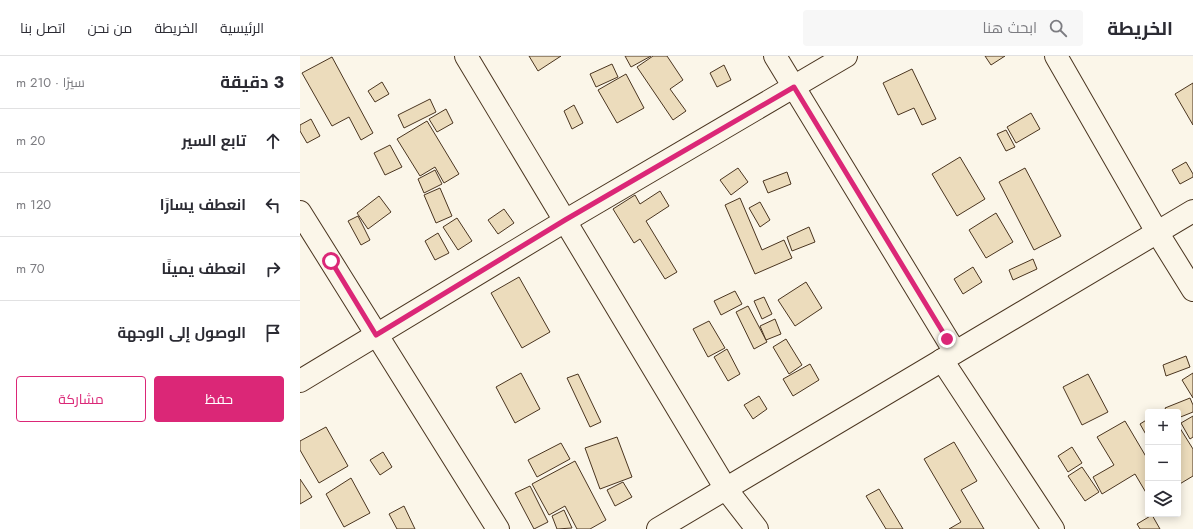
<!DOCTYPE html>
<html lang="ar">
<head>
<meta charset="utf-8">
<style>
  body { margin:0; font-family:Jost,Cairo,sans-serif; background:#f7f7f7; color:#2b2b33; direction:rtl }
  .controls { position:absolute; right:12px; bottom:12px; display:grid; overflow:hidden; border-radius:4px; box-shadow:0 2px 10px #0003 }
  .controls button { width:36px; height:36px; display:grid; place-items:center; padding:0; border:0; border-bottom:1px solid #e1e1e2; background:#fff; color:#2b2b33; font:20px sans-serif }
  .stop { position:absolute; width:12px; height:12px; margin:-9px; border:3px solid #db2777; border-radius:50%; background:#fff }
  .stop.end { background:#db2777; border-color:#fff; box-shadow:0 1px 4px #0008 }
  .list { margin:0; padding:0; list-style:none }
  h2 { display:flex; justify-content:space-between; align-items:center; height:52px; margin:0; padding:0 16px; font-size:17px }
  h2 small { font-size:13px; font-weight:400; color:#7c7c81 }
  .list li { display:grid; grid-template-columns:26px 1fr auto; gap:12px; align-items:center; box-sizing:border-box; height:64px; padding:0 16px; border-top:1px solid #e1e1e2 }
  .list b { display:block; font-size:15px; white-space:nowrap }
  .list em { font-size:13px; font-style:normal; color:#7c7c81 }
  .actions { display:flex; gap:8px; padding:12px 16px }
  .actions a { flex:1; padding:9px 0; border:1px solid #db2777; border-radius:4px; text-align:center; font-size:14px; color:#db2777 }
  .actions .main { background:#db2777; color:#fff }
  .icon { flex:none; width:22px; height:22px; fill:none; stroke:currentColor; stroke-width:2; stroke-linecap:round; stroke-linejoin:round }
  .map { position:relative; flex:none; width:893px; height:473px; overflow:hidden; direction:ltr }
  header { display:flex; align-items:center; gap:24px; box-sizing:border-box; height:56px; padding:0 20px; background:#fff; border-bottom:1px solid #e1e1e2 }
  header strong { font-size:19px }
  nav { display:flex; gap:22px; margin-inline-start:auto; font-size:14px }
  .search { width:280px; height:36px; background:#f7f7f7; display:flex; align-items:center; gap:10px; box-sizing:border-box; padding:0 14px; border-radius:4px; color:#7c7c81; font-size:15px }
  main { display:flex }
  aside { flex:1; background:#fff }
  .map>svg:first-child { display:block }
  .building { fill:#ecdcbc; stroke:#4a3520 }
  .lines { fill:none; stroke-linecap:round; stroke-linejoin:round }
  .minor-casing { stroke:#4a3520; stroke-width:24 }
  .minor { stroke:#fbf6e9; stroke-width:22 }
  .route { stroke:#db2777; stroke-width:5 }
</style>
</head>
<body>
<header>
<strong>الخريطة</strong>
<div class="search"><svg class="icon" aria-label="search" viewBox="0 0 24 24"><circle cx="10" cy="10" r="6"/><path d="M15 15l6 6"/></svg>ابحث هنا</div>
<nav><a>الرئيسية</a><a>الخريطة</a><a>من نحن</a><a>اتصل بنا</a></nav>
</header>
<main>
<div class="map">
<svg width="893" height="473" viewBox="0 0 893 473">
  <rect width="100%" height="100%" fill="#fbf6e9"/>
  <g class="building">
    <path d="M 229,0 L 261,0 L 238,15 Z"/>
    <path d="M 325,0 L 351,0 L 331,11 Z"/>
    <path d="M 353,0 L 367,0 L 383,24 L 370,33 L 386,55 L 373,64 L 337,11 Z"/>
    <path d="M 685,0 L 705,0 L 691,9 Z"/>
    <path d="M 32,1 L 73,77 L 61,84 L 49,61 L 32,70 L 2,17 Z"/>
    <path d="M 312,8 L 318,21 L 296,31 L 290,18 Z"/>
    <path d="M 424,9 L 431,24 L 417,31 L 410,17 Z"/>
    <path d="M 612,13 L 636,63 L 622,69 L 614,52 L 598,59 L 583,27 Z"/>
    <path d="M 326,18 L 344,52 L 317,67 L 298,34 Z"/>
    <path d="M 82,26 L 89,38 L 75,46 L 68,35 Z"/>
    <path d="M 893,27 L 893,69 L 875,38 Z"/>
    <path d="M 130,43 L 136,56 L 104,72 L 98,59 Z"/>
    <path d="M 274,49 L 283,67 L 272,73 L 264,55 Z"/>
    <path d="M 146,53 L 153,67 L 137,76 L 129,63 Z"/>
    <path d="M 731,57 L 740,73 L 716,87 L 707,71 Z"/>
    <path d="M 11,63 L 20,80 L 7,87 L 0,75 L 0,69 Z"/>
    <path d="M 127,65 L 159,118 L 144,127 L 135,111 L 120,120 L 97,83 Z"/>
    <path d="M 706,74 L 715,91 L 706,95 L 697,78 Z"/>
    <path d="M 90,89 L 102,111 L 85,119 L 74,97 Z"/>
    <path d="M 660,101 L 685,143 L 657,160 L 632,118 Z"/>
    <path d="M 886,106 L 893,118 L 893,121 L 880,128 L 872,114 Z"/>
    <path d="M 438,112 L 448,126 L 431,139 L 420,124 Z"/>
    <path d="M 725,112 L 761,180 L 734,194 L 699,126 Z"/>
    <path d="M 135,114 L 142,128 L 124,137 L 118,123 Z"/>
    <path d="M 487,116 L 491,128 L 468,137 L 463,125 Z"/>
    <path d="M 140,132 L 152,160 L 136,167 L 124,139 Z"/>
    <path d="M 360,135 L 369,150 L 346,165 L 377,216 L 365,223 L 340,183 L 334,187 L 313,153 L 335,139 L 340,148 Z"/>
    <path d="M 79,140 L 91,156 L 68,173 L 57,157 Z"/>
    <path d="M 440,142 L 462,194 L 484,184 L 492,202 L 455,218 L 425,149 Z"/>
    <path d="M 460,146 L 470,164 L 460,171 L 449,152 Z"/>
    <path d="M 204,153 L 214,167 L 198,178 L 188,164 Z"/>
    <path d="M 696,157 L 713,186 L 686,202 L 669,174 Z"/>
    <path d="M 58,160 L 70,184 L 61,189 L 48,165 Z"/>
    <path d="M 157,162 L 172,185 L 158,194 L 143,171 Z"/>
    <path d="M 509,171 L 515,186 L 492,195 L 487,181 Z"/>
    <path d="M 138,177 L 149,197 L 135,204 L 125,185 Z"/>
    <path d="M 733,203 L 737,213 L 713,224 L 709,214 Z"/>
    <path d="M 673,211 L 682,226 L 663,238 L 654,223 Z"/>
    <path d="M 219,221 L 250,276 L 222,292 L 191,237 Z"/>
    <path d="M 506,226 L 522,252 L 495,270 L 478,244 Z"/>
    <path d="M 435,235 L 442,248 L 421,259 L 414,245 Z"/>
    <path d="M 464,241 L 472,258 L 462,263 L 454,245 Z"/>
    <path d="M 448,250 L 467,286 L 454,293 L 436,256 Z"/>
    <path d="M 475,263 L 481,278 L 466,284 L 460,270 Z"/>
    <path d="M 409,265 L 425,292 L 408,301 L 393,273 Z"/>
    <path d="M 486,283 L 502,309 L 489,318 L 473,291 Z"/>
    <path d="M 427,293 L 440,318 L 428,325 L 414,301 Z"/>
    <path d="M 886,300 L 890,311 L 866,320 L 863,309 Z"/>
    <path d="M 510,308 L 519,324 L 493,340 L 483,323 Z"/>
    <path d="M 221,317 L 240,353 L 215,367 L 196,331 Z"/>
    <path d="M 893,317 L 893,342 L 882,324 Z"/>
    <path d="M 278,318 L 301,366 L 290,371 L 267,322 Z"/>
    <path d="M 788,318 L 808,356 L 782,369 L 763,331 Z"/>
    <path d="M 459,340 L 467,353 L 453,363 L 444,349 Z"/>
    <path d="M 890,342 L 893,349 L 893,356 L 878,362 L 878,356 L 867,356 L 865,352 Z"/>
    <path d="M 893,360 L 893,381 L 890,383 L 881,367 Z"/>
    <path d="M 848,363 L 848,382 L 840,368 Z"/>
    <path d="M 825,365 L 848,404 L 848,440 L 835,418 L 802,438 L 793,421 L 814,409 L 797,381 Z"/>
    <path d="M 878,369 L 893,393 L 893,420 L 878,429 Z"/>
    <path d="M 26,371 L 48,410 L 19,427 L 0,394 L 0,385 Z"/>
    <path d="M 317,381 L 332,421 L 300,433 L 285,392 Z"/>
    <path d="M 654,386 L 677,425 L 661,434 L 684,473 L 649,473 L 661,466 L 624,403 Z"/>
    <path d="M 261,387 L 270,403 L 237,421 L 228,404 Z"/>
    <path d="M 772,391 L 782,407 L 768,416 L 758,400 Z"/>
    <path d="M 83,396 L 92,411 L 80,419 L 70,404 Z"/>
    <path d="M 275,405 L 306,464 L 290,473 L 277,473 L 265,450 L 249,459 L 232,428 Z"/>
    <path d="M 782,411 L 799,436 L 785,445 L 768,420 Z"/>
    <path d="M 51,422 L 70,457 L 44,471 L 26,438 Z"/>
    <path d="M 0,423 L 12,441 L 0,448 Z"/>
    <path d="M 323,426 L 332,441 L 315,450 L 307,434 Z"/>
    <path d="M 230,430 L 248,466 L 234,473 L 215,437 Z"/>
    <path d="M 579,433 L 603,473 L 586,473 L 566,440 Z"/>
    <path d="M 104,450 L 115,473 L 97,473 L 89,458 Z"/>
    <path d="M 264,454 L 272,472 L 257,473 L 252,460 Z"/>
    <path d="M 852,459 L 860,473 L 840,473 L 837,468 Z"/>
  </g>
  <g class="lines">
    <defs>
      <g id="minor">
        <path d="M 166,0 L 426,433 L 457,473"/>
        <path d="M 475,0 L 655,296"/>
        <path d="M 756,0 L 857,176 L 893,234"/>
        <path d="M 0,156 L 198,473"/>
        <path d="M 642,304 L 753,473"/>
        <path d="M 0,325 L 265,165 L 546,0"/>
        <path d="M 358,473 L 893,155"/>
      </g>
    </defs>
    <use href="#minor" class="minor-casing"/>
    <use href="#minor" class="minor"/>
  </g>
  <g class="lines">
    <path class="route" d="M 31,205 L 76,279 L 265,164 L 494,31 L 647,283"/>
  </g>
</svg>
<div class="controls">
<button>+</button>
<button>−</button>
<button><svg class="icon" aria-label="layers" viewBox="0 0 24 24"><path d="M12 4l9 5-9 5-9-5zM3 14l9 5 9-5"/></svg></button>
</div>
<div class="stop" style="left:31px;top:205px"></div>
<div class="stop end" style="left:647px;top:283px"></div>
</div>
<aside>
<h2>3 دقيقة<small>سيرًا · 210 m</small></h2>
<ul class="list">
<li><svg class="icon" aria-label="ahead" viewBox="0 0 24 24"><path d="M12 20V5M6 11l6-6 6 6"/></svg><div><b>تابع السير</b></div><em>20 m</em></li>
<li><svg class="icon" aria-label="left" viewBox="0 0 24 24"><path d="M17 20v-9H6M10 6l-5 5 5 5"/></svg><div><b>انعطف يسارًا</b></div><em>120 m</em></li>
<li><svg class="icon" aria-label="right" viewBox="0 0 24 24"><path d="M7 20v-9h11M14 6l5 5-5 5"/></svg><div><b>انعطف يمينًا</b></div><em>70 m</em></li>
<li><svg class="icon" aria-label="arrive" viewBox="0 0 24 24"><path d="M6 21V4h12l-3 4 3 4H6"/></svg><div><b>الوصول إلى الوجهة</b></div></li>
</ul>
<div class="actions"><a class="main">حفظ</a><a>مشاركة</a></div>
</aside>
</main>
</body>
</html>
